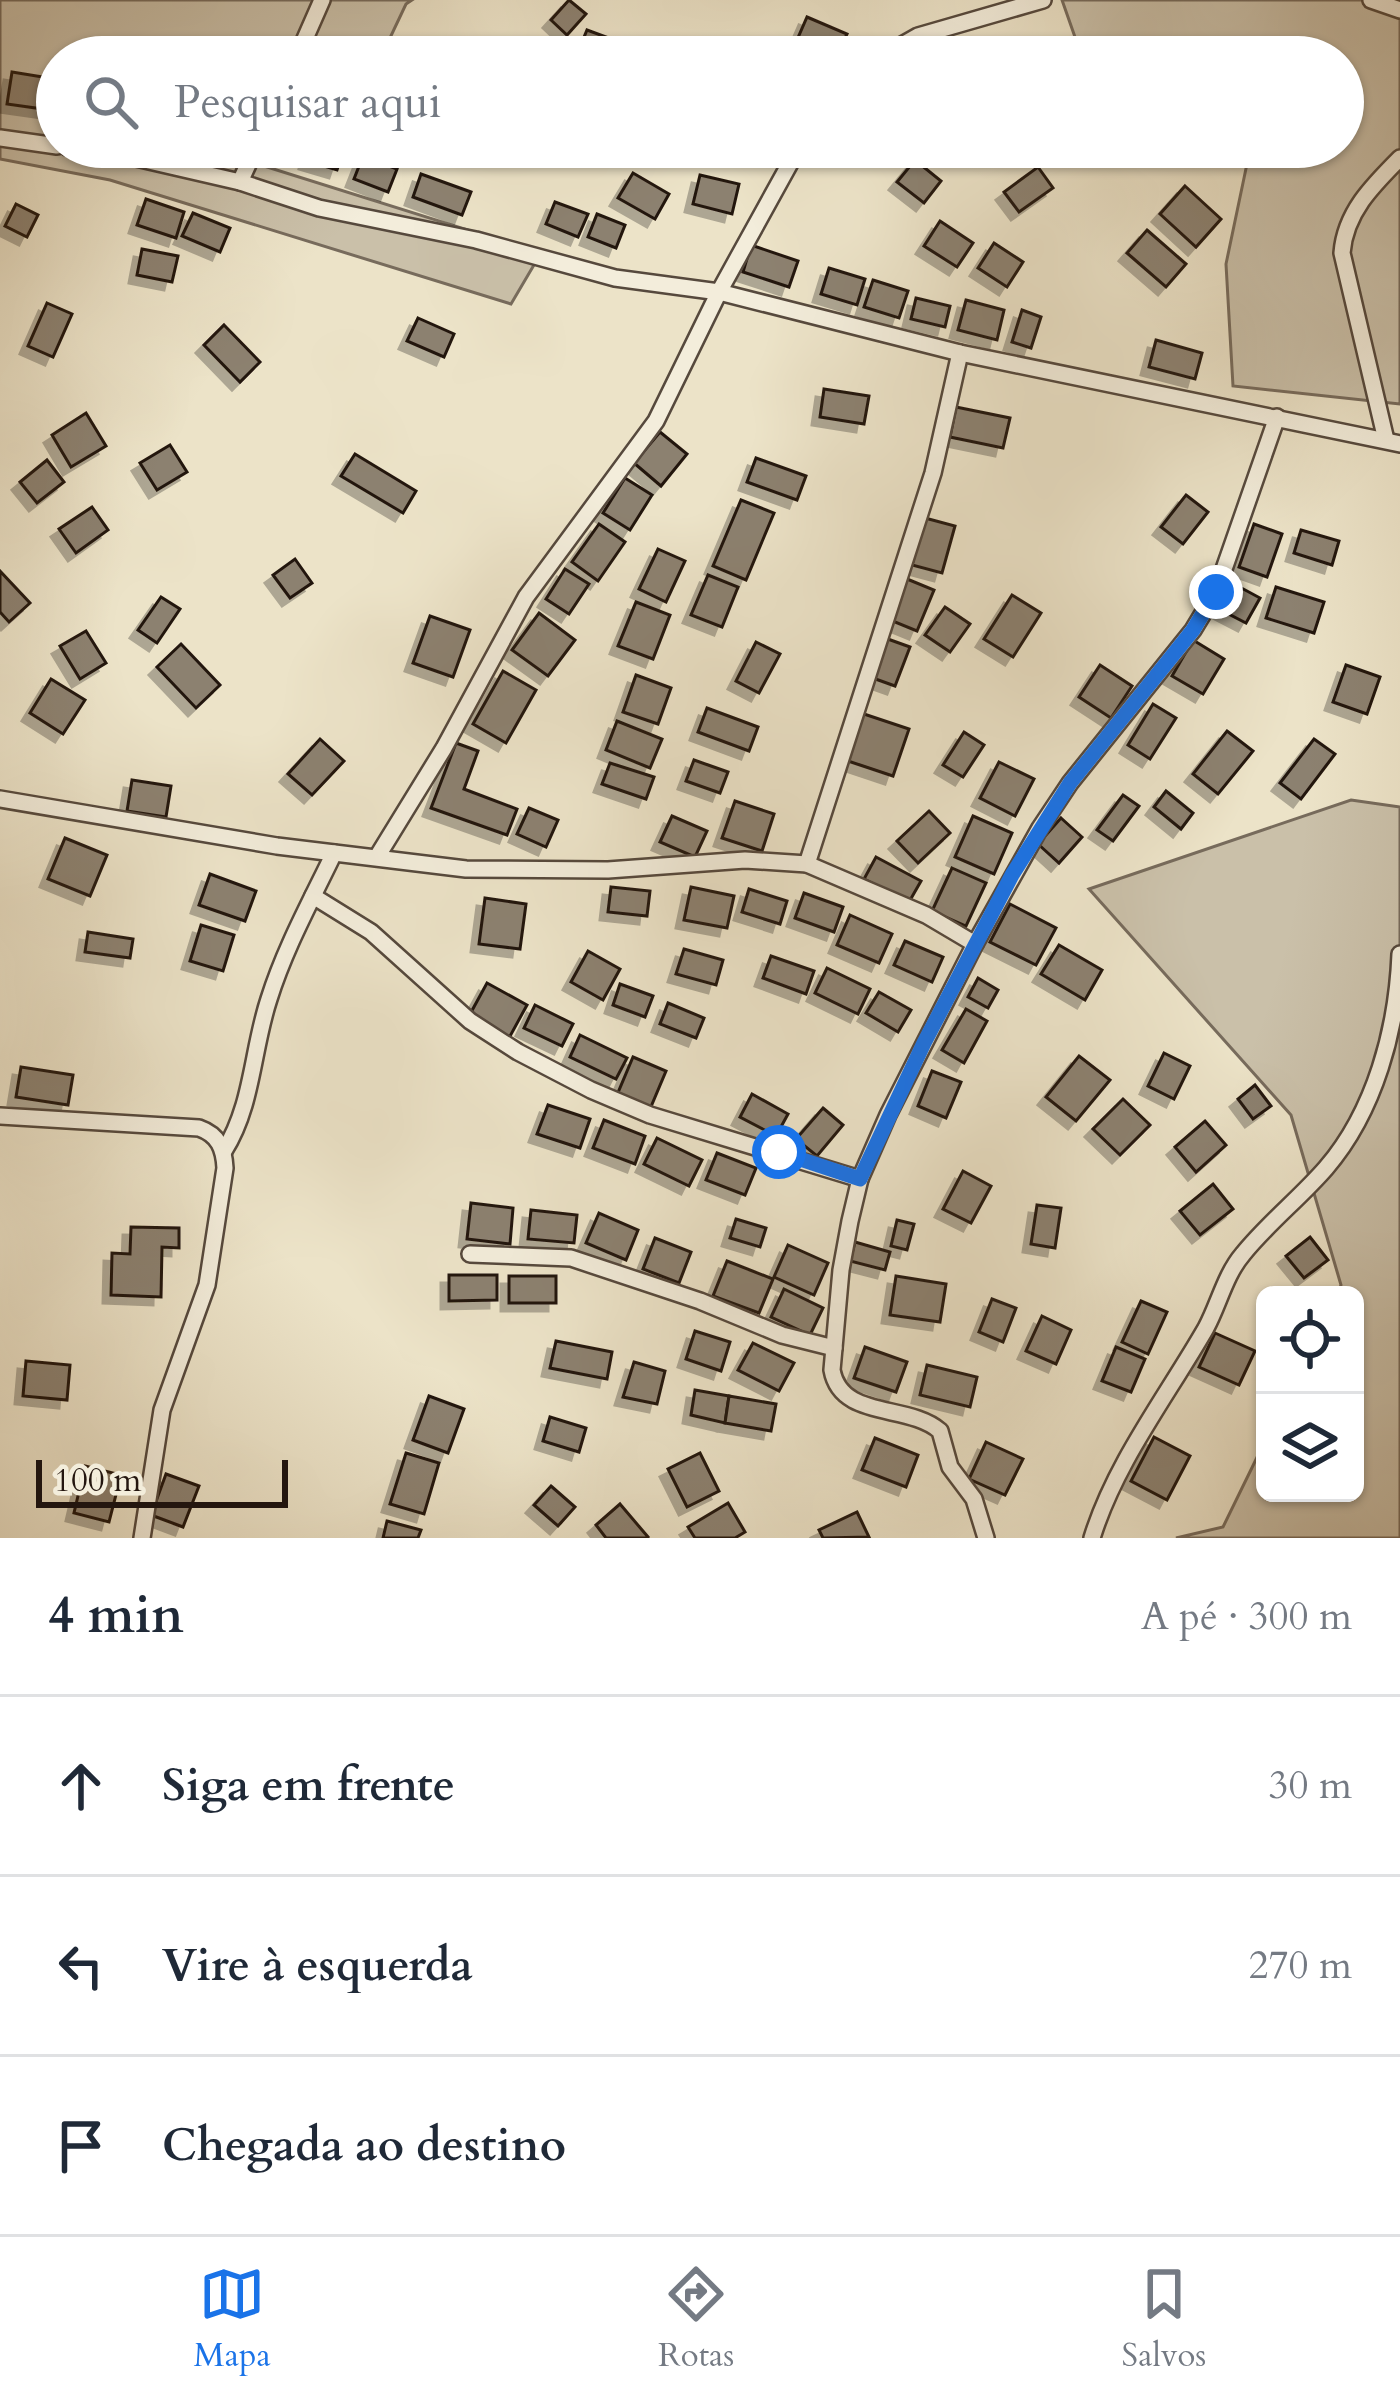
<!DOCTYPE html>
<html lang="pt">
<head>
<meta charset="utf-8">
<style>
  body { margin:0; font-family:Cardo,serif; background:#f6f6f7; color:#1f2937 }
  .controls { position:absolute; right:36px; bottom:36px; display:grid; overflow:hidden; border-radius:18px; box-shadow:0 3px 9px #0004 }
  .controls button { width:108px; height:108px; display:grid; place-items:center; padding:0; border:0; border-bottom:3px solid #e0e1e3; background:#fff; color:#1f2937; font:60px sans-serif }
  .scale { position:absolute; left:36px; bottom:30px; width:252px; box-sizing:border-box; padding-left:12px; border:6px solid #24160f; border-top:0; font-size:33px; line-height:42px; white-space:nowrap; color:#24160f; -webkit-text-stroke:9px #f3eddb; paint-order:stroke }
  .stop { position:absolute; width:36px; height:36px; margin:-27px; border:9px solid #1a73e8; border-radius:50%; background:#fff }
  .stop.end { background:#1a73e8; border-color:#fff; box-shadow:0 3px 12px #0008 }
  .list { margin:0; padding:0; list-style:none }
  h2 { display:flex; justify-content:space-between; align-items:center; height:156px; margin:0; padding:0 48px; font-size:51px }
  h2 small { font-size:39px; font-weight:400; color:#747a83 }
  .list li { display:grid; grid-template-columns:78px 1fr auto; gap:36px; align-items:center; box-sizing:border-box; height:180px; padding:0 48px; border-top:3px solid #e0e1e3 }
  .list b { display:block; font-size:45px; white-space:nowrap }
  .list em { font-size:39px; font-style:normal; color:#747a83 }
  .icon { flex:none; width:66px; height:66px; fill:none; stroke:currentColor; stroke-width:2; stroke-linecap:round; stroke-linejoin:round }
  .map { position:relative; flex:none; width:1400px; height:1538px; overflow:hidden }
  .search { position:absolute; background:#fff; box-shadow:0 3px 9px #0004; left:36px; right:36px; top:36px; height:132px; display:flex; align-items:center; gap:30px; box-sizing:border-box; padding:0 42px; border-radius:66px; color:#747a83; font-size:45px }
  .sheet { height:696px; background:#fff }
  nav { display:flex; justify-content:space-around; align-items:center; box-sizing:border-box; height:168px; border-top:3px solid #e0e1e3; background:#fff; font-size:33px; color:#747a83 }
  nav a { display:grid; justify-items:center; gap:6px }
  nav .on { color:#1a73e8 }
  .map>svg:first-child { display:block }
  .green { fill:#cac0a9; stroke:#776b5c; stroke-width:3 }
  .building { fill:#8c816f; stroke:#24160f; stroke-width:3; filter:url(#shadow) }
  .lines { fill:none; stroke-linecap:round; stroke-linejoin:round }
  .street-casing { stroke:#56493d; stroke-width:20 }
  .street { stroke:#f3eddb; stroke-width:15 }
  .route { stroke:#1a73e8; stroke-width:15 }
</style>
</head>
<body>
<div class="map">
<svg width="1400" height="1538" viewBox="0 0 1400 1538">
  <defs>
    <filter id="shadow"><feDropShadow dx="-8" dy="8" stdDeviation="0" flood-color="#0004"/></filter>
  </defs>
  <rect width="100%" height="100%" fill="#ece3c8"/>
  <filter id="stains"><feTurbulence type="fractalNoise" baseFrequency=".00167" numOctaves="4"/><feColorMatrix values="0 0 0 0 .2 0 0 0 0 .09 0 0 0 0 .02 0 0 0 .5 -.17"/></filter>
  <radialGradient id="worn" r=".72"><stop offset=".6" stop-color="#630" stop-opacity="0"/><stop offset="1" stop-color="#630" stop-opacity=".3"/></radialGradient>
  <g class="green">
    <path d="M 0,0 L 412,0 L 406,4 L 381,57 L 57,57 L 57,147 L 222,147 L 213,150 L 541,253 L 511,304 L 110,180 L 0,159 Z"/>
    <path d="M 1062,0 L 1400,0 L 1400,404 L 1233,386 L 1226,264 L 1248,159 L 1183,147 L 1343,147 L 1343,57 L 1082,57 Z"/>
    <path d="M 1351,800 L 1400,807 L 1400,1538 L 1176,1538 L 1223,1527 L 1265,1441 L 1265,1493 L 1355,1493 L 1355,1295 L 1337,1295 L 1341,1285 L 1291,1115 L 1089,889 Z"/>
  </g>
  <g class="building">
    <path d="M 569,0 L 586,14 L 567,35 L 551,20 Z"/>
    <path d="M 807,17 L 847,34 L 836,57 L 797,40 Z"/>
    <path d="M 587,30 L 628,45 L 623,57 L 606,57 L 580,47 Z"/>
    <path d="M 12,72 L 55,79 L 50,110 L 7,104 Z"/>
    <path d="M 311,147 L 344,149 L 337,170 L 307,161 Z"/>
    <path d="M 363,156 L 397,169 L 388,192 L 354,179 Z"/>
    <path d="M 915,160 L 941,181 L 924,203 L 897,182 Z"/>
    <path d="M 1038,167 L 1053,188 L 1019,212 L 1004,192 Z"/>
    <path d="M 633,173 L 669,194 L 655,219 L 618,198 Z"/>
    <path d="M 421,174 L 471,192 L 462,215 L 413,197 Z"/>
    <path d="M 700,175 L 739,184 L 732,214 L 693,204 Z"/>
    <path d="M 1185,186 L 1221,219 L 1196,247 L 1160,214 Z"/>
    <path d="M 146,199 L 184,212 L 176,238 L 137,225 Z"/>
    <path d="M 555,202 L 588,214 L 578,237 L 546,224 Z"/>
    <path d="M 16,204 L 38,215 L 27,237 L 5,226 Z"/>
    <path d="M 193,213 L 230,228 L 220,252 L 182,236 Z"/>
    <path d="M 597,214 L 625,225 L 616,248 L 588,237 Z"/>
    <path d="M 940,221 L 973,243 L 957,267 L 924,246 Z"/>
    <path d="M 1147,230 L 1186,264 L 1166,287 L 1127,253 Z"/>
    <path d="M 994,243 L 1023,262 L 1007,287 L 978,268 Z"/>
    <path d="M 751,245 L 798,261 L 789,287 L 743,272 Z"/>
    <path d="M 142,249 L 178,256 L 172,282 L 137,275 Z"/>
    <path d="M 829,268 L 865,279 L 857,305 L 821,294 Z"/>
    <path d="M 873,280 L 908,291 L 899,318 L 864,307 Z"/>
    <path d="M 916,298 L 950,306 L 945,327 L 911,319 Z"/>
    <path d="M 966,300 L 1004,310 L 997,340 L 958,330 Z"/>
    <path d="M 47,303 L 72,314 L 53,357 L 28,346 Z"/>
    <path d="M 1022,310 L 1041,317 L 1031,348 L 1012,342 Z"/>
    <path d="M 418,318 L 454,334 L 444,357 L 407,341 Z"/>
    <path d="M 224,325 L 260,362 L 240,382 L 204,345 Z"/>
    <path d="M 1156,340 L 1202,353 L 1195,379 L 1149,367 Z"/>
    <path d="M 824,389 L 869,396 L 864,424 L 820,417 Z"/>
    <path d="M 956,407 L 1010,418 L 1003,448 L 950,437 Z"/>
    <path d="M 86,413 L 106,446 L 71,467 L 52,435 Z"/>
    <path d="M 660,432 L 687,454 L 661,486 L 634,463 Z"/>
    <path d="M 170,445 L 187,472 L 157,490 L 140,463 Z"/>
    <path d="M 355,454 L 416,491 L 403,513 L 341,476 Z"/>
    <path d="M 756,458 L 806,476 L 797,500 L 747,482 Z"/>
    <path d="M 47,460 L 64,482 L 37,503 L 20,482 Z"/>
    <path d="M 625,478 L 652,495 L 630,530 L 603,513 Z"/>
    <path d="M 1186,495 L 1208,512 L 1183,544 L 1161,527 Z"/>
    <path d="M 741,500 L 774,513 L 746,580 L 713,566 Z"/>
    <path d="M 92,507 L 108,530 L 76,553 L 59,529 Z"/>
    <path d="M 925,518 L 955,526 L 942,573 L 912,565 Z"/>
    <path d="M 599,524 L 625,542 L 598,581 L 572,562 Z"/>
    <path d="M 1254,524 L 1282,534 L 1267,577 L 1239,567 Z"/>
    <path d="M 1301,530 L 1339,541 L 1332,565 L 1294,553 Z"/>
    <path d="M 658,549 L 685,561 L 666,602 L 639,589 Z"/>
    <path d="M 295,559 L 312,583 L 290,598 L 273,575 Z"/>
    <path d="M 565,569 L 589,584 L 569,614 L 546,599 Z"/>
    <path d="M 0,571 L 30,603 L 9,622 L 0,612 Z"/>
    <path d="M 708,575 L 738,587 L 722,627 L 691,615 Z"/>
    <path d="M 907,579 L 934,590 L 917,631 L 890,620 Z"/>
    <path d="M 1234,584 L 1260,598 L 1246,623 L 1221,610 Z"/>
    <path d="M 1276,587 L 1324,602 L 1314,633 L 1266,618 Z"/>
    <path d="M 1012,595 L 1041,613 L 1013,657 L 984,639 Z"/>
    <path d="M 161,597 L 180,609 L 157,643 L 138,630 Z"/>
    <path d="M 636,602 L 670,615 L 653,659 L 618,646 Z"/>
    <path d="M 945,607 L 970,624 L 950,652 L 925,635 Z"/>
    <path d="M 539,613 L 575,640 L 548,676 L 512,650 Z"/>
    <path d="M 430,616 L 470,630 L 453,677 L 413,663 Z"/>
    <path d="M 86,631 L 106,663 L 80,679 L 60,646 Z"/>
    <path d="M 885,638 L 910,647 L 895,686 L 870,677 Z"/>
    <path d="M 1193,640 L 1224,659 L 1203,694 L 1172,676 Z"/>
    <path d="M 756,642 L 780,654 L 759,693 L 736,681 Z"/>
    <path d="M 181,644 L 220,685 L 196,708 L 157,667 Z"/>
    <path d="M 1100,665 L 1132,686 L 1111,718 L 1079,697 Z"/>
    <path d="M 1346,665 L 1380,677 L 1367,714 L 1333,702 Z"/>
    <path d="M 503,671 L 536,690 L 506,743 L 473,724 Z"/>
    <path d="M 636,675 L 671,688 L 658,724 L 623,712 Z"/>
    <path d="M 51,679 L 85,700 L 63,734 L 30,713 Z"/>
    <path d="M 1153,704 L 1176,718 L 1150,759 L 1128,745 Z"/>
    <path d="M 707,708 L 758,727 L 749,751 L 698,732 Z"/>
    <path d="M 858,712 L 909,729 L 893,776 L 842,759 Z"/>
    <path d="M 617,721 L 662,739 L 650,768 L 606,750 Z"/>
    <path d="M 1227,731 L 1253,751 L 1218,794 L 1193,774 Z"/>
    <path d="M 964,732 L 984,745 L 963,777 L 943,765 Z"/>
    <path d="M 320,739 L 344,761 L 312,795 L 288,774 Z"/>
    <path d="M 1314,739 L 1335,754 L 1301,799 L 1280,783 Z"/>
    <path d="M 456,743 L 478,751 L 464,789 L 517,809 L 507,835 L 431,808 Z"/>
    <path d="M 694,760 L 728,772 L 720,793 L 686,781 Z"/>
    <path d="M 999,762 L 1034,779 L 1015,816 L 980,798 Z"/>
    <path d="M 610,763 L 654,777 L 646,799 L 602,784 Z"/>
    <path d="M 132,780 L 171,786 L 166,817 L 127,811 Z"/>
    <path d="M 1166,791 L 1193,813 L 1181,829 L 1154,807 Z"/>
    <path d="M 1123,795 L 1139,806 L 1113,841 L 1097,830 Z"/>
    <path d="M 735,801 L 774,814 L 762,851 L 722,838 Z"/>
    <path d="M 529,808 L 558,820 L 546,847 L 517,834 Z"/>
    <path d="M 929,811 L 950,833 L 918,863 L 897,841 Z"/>
    <path d="M 672,816 L 707,831 L 695,857 L 660,842 Z"/>
    <path d="M 973,816 L 1012,833 L 994,874 L 955,857 Z"/>
    <path d="M 1061,818 L 1082,837 L 1059,863 L 1038,844 Z"/>
    <path d="M 65,838 L 107,855 L 90,896 L 48,879 Z"/>
    <path d="M 876,857 L 921,881 L 909,902 L 864,879 Z"/>
    <path d="M 952,868 L 986,883 L 966,926 L 932,911 Z"/>
    <path d="M 210,874 L 256,891 L 245,921 L 199,905 Z"/>
    <path d="M 611,887 L 650,891 L 647,916 L 608,912 Z"/>
    <path d="M 691,887 L 734,896 L 727,928 L 684,920 Z"/>
    <path d="M 749,889 L 787,901 L 780,924 L 742,912 Z"/>
    <path d="M 804,893 L 843,907 L 834,932 L 795,918 Z"/>
    <path d="M 485,898 L 526,904 L 520,949 L 479,944 Z"/>
    <path d="M 1010,904 L 1056,928 L 1036,965 L 990,942 Z"/>
    <path d="M 850,915 L 892,934 L 879,963 L 837,945 Z"/>
    <path d="M 201,925 L 234,935 L 223,971 L 190,961 Z"/>
    <path d="M 88,932 L 133,939 L 130,958 L 85,952 Z"/>
    <path d="M 905,941 L 943,957 L 932,982 L 894,965 Z"/>
    <path d="M 1059,945 L 1102,970 L 1085,1000 L 1041,974 Z"/>
    <path d="M 684,949 L 723,960 L 716,985 L 676,974 Z"/>
    <path d="M 588,951 L 620,969 L 603,1000 L 571,982 Z"/>
    <path d="M 771,956 L 814,971 L 806,994 L 763,978 Z"/>
    <path d="M 827,968 L 870,989 L 858,1014 L 815,993 Z"/>
    <path d="M 978,978 L 998,990 L 988,1008 L 968,997 Z"/>
    <path d="M 487,983 L 527,1005 L 509,1038 L 469,1016 Z"/>
    <path d="M 620,984 L 653,996 L 645,1017 L 613,1005 Z"/>
    <path d="M 879,992 L 911,1010 L 898,1032 L 866,1013 Z"/>
    <path d="M 668,1003 L 704,1018 L 696,1038 L 660,1024 Z"/>
    <path d="M 535,1005 L 573,1024 L 562,1046 L 524,1028 Z"/>
    <path d="M 966,1009 L 987,1021 L 964,1063 L 942,1050 Z"/>
    <path d="M 580,1035 L 627,1058 L 616,1079 L 570,1057 Z"/>
    <path d="M 1164,1053 L 1190,1066 L 1174,1099 L 1148,1086 Z"/>
    <path d="M 1079,1056 L 1110,1080 L 1076,1121 L 1046,1097 Z"/>
    <path d="M 633,1057 L 666,1071 L 650,1109 L 617,1095 Z"/>
    <path d="M 21,1067 L 73,1075 L 68,1105 L 16,1097 Z"/>
    <path d="M 932,1071 L 961,1082 L 946,1118 L 918,1106 Z"/>
    <path d="M 1255,1085 L 1271,1106 L 1253,1119 L 1238,1099 Z"/>
    <path d="M 752,1094 L 788,1114 L 776,1136 L 740,1117 Z"/>
    <path d="M 1123,1099 L 1150,1125 L 1120,1155 L 1093,1129 Z"/>
    <path d="M 548,1105 L 590,1119 L 580,1148 L 537,1134 Z"/>
    <path d="M 823,1108 L 843,1125 L 817,1156 L 796,1139 Z"/>
    <path d="M 604,1120 L 645,1136 L 635,1164 L 593,1148 Z"/>
    <path d="M 1205,1121 L 1226,1145 L 1196,1172 L 1175,1147 Z"/>
    <path d="M 657,1138 L 702,1160 L 689,1186 L 644,1164 Z"/>
    <path d="M 717,1153 L 756,1168 L 745,1195 L 706,1180 Z"/>
    <path d="M 963,1171 L 991,1186 L 971,1223 L 943,1209 Z"/>
    <path d="M 1213,1184 L 1233,1209 L 1200,1235 L 1180,1211 Z"/>
    <path d="M 471,1203 L 513,1208 L 510,1244 L 467,1239 Z"/>
    <path d="M 1037,1205 L 1061,1208 L 1055,1248 L 1031,1244 Z"/>
    <path d="M 531,1210 L 577,1215 L 574,1243 L 528,1239 Z"/>
    <path d="M 599,1213 L 638,1230 L 626,1260 L 586,1243 Z"/>
    <path d="M 736,1219 L 766,1228 L 760,1247 L 730,1238 Z"/>
    <path d="M 897,1220 L 914,1224 L 907,1250 L 891,1246 Z"/>
    <path d="M 131,1227 L 179,1228 L 179,1248 L 162,1247 L 161,1297 L 111,1295 L 112,1253 L 130,1254 Z"/>
    <path d="M 1310,1237 L 1328,1260 L 1304,1278 L 1286,1256 Z"/>
    <path d="M 655,1238 L 691,1252 L 679,1283 L 643,1269 Z"/>
    <path d="M 855,1242 L 890,1252 L 885,1270 L 850,1261 Z"/>
    <path d="M 788,1245 L 828,1263 L 814,1295 L 774,1277 Z"/>
    <path d="M 727,1261 L 773,1279 L 759,1313 L 713,1296 Z"/>
    <path d="M 449,1275 L 497,1275 L 497,1300 L 449,1301 Z"/>
    <rect x="509" y="1276" width="47" height="27"/>
    <path d="M 896,1276 L 946,1284 L 940,1322 L 890,1315 Z"/>
    <path d="M 784,1289 L 823,1308 L 810,1335 L 771,1317 Z"/>
    <path d="M 992,1299 L 1016,1308 L 1003,1342 L 979,1332 Z"/>
    <path d="M 1141,1301 L 1167,1312 L 1148,1354 L 1122,1342 Z"/>
    <path d="M 1042,1316 L 1071,1330 L 1056,1364 L 1026,1351 Z"/>
    <path d="M 695,1331 L 730,1342 L 721,1371 L 686,1359 Z"/>
    <path d="M 1215,1333 L 1255,1351 L 1239,1385 L 1199,1367 Z"/>
    <path d="M 556,1341 L 612,1352 L 607,1379 L 550,1368 Z"/>
    <path d="M 753,1343 L 794,1363 L 779,1391 L 738,1370 Z"/>
    <path d="M 865,1347 L 907,1362 L 896,1392 L 854,1378 Z"/>
    <path d="M 1116,1347 L 1145,1359 L 1131,1392 L 1102,1381 Z"/>
    <path d="M 26,1361 L 70,1365 L 67,1400 L 23,1396 Z"/>
    <path d="M 634,1362 L 665,1371 L 657,1404 L 623,1397 Z"/>
    <path d="M 927,1365 L 977,1377 L 970,1407 L 920,1395 Z"/>
    <path d="M 695,1390 L 729,1396 L 725,1423 L 691,1415 Z"/>
    <path d="M 429,1396 L 464,1409 L 448,1453 L 413,1440 Z"/>
    <path d="M 729,1396 L 776,1404 L 771,1431 L 725,1423 Z"/>
    <path d="M 550,1417 L 586,1428 L 579,1452 L 543,1441 Z"/>
    <path d="M 1154,1437 L 1190,1456 L 1167,1500 L 1131,1481 Z"/>
    <path d="M 875,1438 L 918,1455 L 906,1487 L 862,1470 Z"/>
    <path d="M 986,1442 L 1023,1459 L 1005,1495 L 969,1479 Z"/>
    <path d="M 406,1453 L 439,1463 L 424,1514 L 390,1504 Z"/>
    <path d="M 700,1453 L 719,1491 L 687,1507 L 668,1469 Z"/>
    <path d="M 85,1466 L 121,1475 L 109,1522 L 74,1513 Z"/>
    <path d="M 166,1474 L 199,1486 L 183,1527 L 151,1515 Z"/>
    <path d="M 551,1486 L 575,1507 L 558,1526 L 534,1505 Z"/>
    <path d="M 728,1503 L 745,1532 L 735,1538 L 695,1538 L 688,1527 Z"/>
    <path d="M 620,1504 L 648,1537 L 647,1538 L 606,1538 L 596,1525 Z"/>
    <path d="M 857,1512 L 869,1537 L 823,1538 L 819,1530 Z"/>
    <path d="M 387,1521 L 421,1530 L 418,1538 L 383,1538 Z"/>
  </g>
  <g class="lines">
    <defs>
      <g id="street">
        <path d="M 1371,0 L 1400,10"/>
        <path d="M 297,57 L 322,0"/>
        <path d="M 881,57 L 918,36 L 1043,0"/>
        <path d="M 0,138 L 57,146"/>
        <path d="M 67,147 L 123,155 L 240,182 L 319,208 L 476,240 L 615,278 L 719,292 L 960,353 L 1400,444"/>
        <path d="M 240,182 L 256,147"/>
        <path d="M 1386,440 L 1342,253 C 1345,213 1372,186 1400,158"/>
        <path d="M 0,799 L 277,846 L 466,869 L 608,870 L 745,860 L 807,864 L 926,915 L 975,944"/>
        <path d="M 377,857 L 444,748 L 526,597 L 656,421 L 719,292 L 799,147"/>
        <path d="M 807,864 L 933,473 L 960,353"/>
        <path d="M 313,896 L 371,932 L 470,1021 L 518,1052 L 591,1090 L 650,1115 L 860,1179"/>
        <path d="M 0,1116 L 199,1128 C 219,1135 224,1149 225,1168 L 207,1285 L 162,1410 L 142,1538"/>
        <path d="M 224,1151 C 253,1105 252,1050 269,999 C 285,948 311,901 334,853"/>
        <path d="M 470,1254 L 571,1258 L 700,1301 L 782,1335 L 834,1348"/>
        <path d="M 986,1538 L 974,1499 L 950,1467 L 940,1431 C 908,1403 841,1420 832,1370 L 841,1270 L 850,1221 L 860,1179 L 888,1115 L 975,944 L 1040,828 L 1070,783 L 1193,630 L 1216,592 L 1277,417"/>
        <path d="M 1092,1538 C 1115,1463 1167,1396 1206,1328 C 1219,1304 1225,1275 1243,1254 C 1268,1223 1300,1198 1326,1168 C 1375,1111 1397,1029 1400,954"/>
      </g>
    </defs>
    <use href="#street" class="street-casing"/>
    <use href="#street" class="street"/>
  </g>
  <g class="lines">
    <path class="route" d="M 779,1152 L 860,1179 L 924,1043 L 1012,875 L 1070,783 L 1193,630 L 1216,592"/>
  </g>
  <rect width="100%" height="100%" filter="url(#stains)"/>
  <rect width="100%" height="100%" fill="url(#worn)"/>
</svg>
<div class="controls">
<button><svg class="icon" aria-label="locate" viewBox="0 0 24 24"><circle cx="12" cy="12" r="6"/><path d="M12 2v4M12 18v4M2 12h4M18 12h4"/></svg></button>
<button><svg class="icon" aria-label="layers" viewBox="0 0 24 24"><path d="M12 4l9 5-9 5-9-5zM3 14l9 5 9-5"/></svg></button>
</div>
<div class="scale">100 m</div>
<div class="stop" style="left:779px;top:1152px"></div>
<div class="stop end" style="left:1216px;top:592px"></div>
<div class="search"><svg class="icon" aria-label="search" viewBox="0 0 24 24"><circle cx="10" cy="10" r="6"/><path d="M15 15l6 6"/></svg>Pesquisar aqui</div>
</div>
<section class="sheet">
<h2>4 min<small>A pé · 300 m</small></h2>
<ul class="list">
<li><svg class="icon" aria-label="ahead" viewBox="0 0 24 24"><path d="M12 20V5M6 11l6-6 6 6"/></svg><div><b>Siga em frente</b></div><em>30 m</em></li>
<li><svg class="icon" aria-label="left" viewBox="0 0 24 24"><path d="M17 20v-9H6M10 6l-5 5 5 5"/></svg><div><b>Vire à esquerda</b></div><em>270 m</em></li>
<li><svg class="icon" aria-label="arrive" viewBox="0 0 24 24"><path d="M6 21V4h12l-3 4 3 4H6"/></svg><div><b>Chegada ao destino</b></div></li>
</ul>
</section>
<nav>
<a class="on"><svg class="icon" aria-label="map" viewBox="0 0 24 24"><path d="M3 6l6-2 6 2 6-2v14l-6 2-6-2-6 2zM9 4v14M15 6v14"/></svg>Mapa</a>
<a><svg class="icon" aria-label="directions" viewBox="0 0 24 24"><path d="M12 3l9 9-9 9-9-9zM9 14v-3h6M13 9l2 2-2 2"/></svg>Rotas</a>
<a><svg class="icon" aria-label="saved" viewBox="0 0 24 24"><path d="M7 4h10v16l-5-4-5 4z"/></svg>Salvos</a>
</nav>
</body>
</html>
